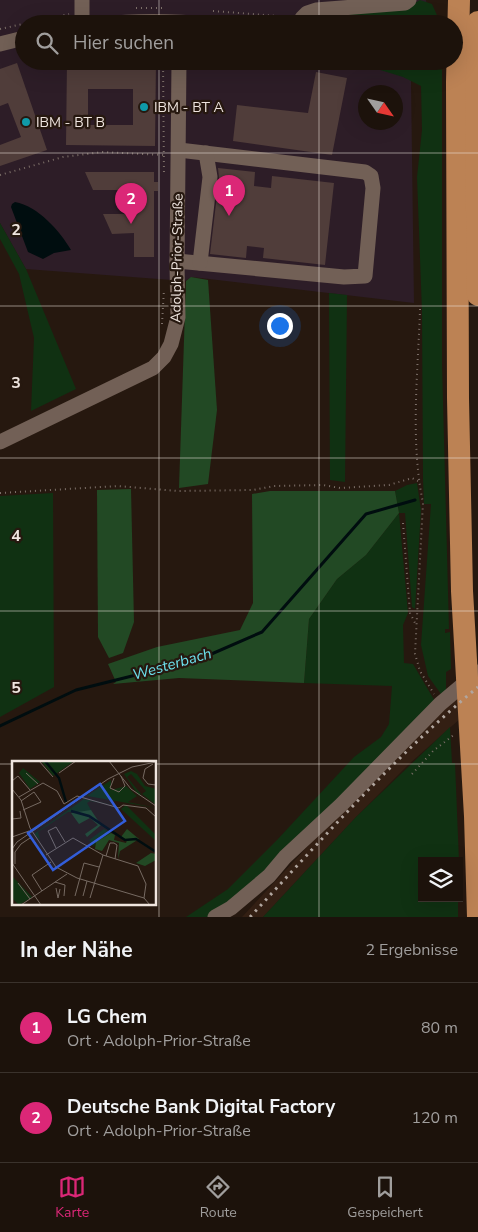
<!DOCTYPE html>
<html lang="de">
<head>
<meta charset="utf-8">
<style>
  body { margin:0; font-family:"Nunito Sans",sans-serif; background:#251b14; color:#f1f3f6 }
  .controls { position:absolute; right:15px; bottom:15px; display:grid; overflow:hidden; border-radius:0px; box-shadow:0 5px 20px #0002 }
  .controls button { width:45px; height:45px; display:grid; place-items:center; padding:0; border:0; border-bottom:1px solid #3a322c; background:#1c120b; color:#f1f3f6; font:25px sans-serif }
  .compass { position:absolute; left:358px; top:85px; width:45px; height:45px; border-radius:50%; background:#1c120b; box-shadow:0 5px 20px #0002; rotate:124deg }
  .you { position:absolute; left:279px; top:325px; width:18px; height:18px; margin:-12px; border:4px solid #fff; border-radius:50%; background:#1a73e8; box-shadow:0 0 0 8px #1a73e833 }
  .badge { display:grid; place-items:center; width:32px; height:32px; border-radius:50%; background:#db2777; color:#fff; font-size:16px; font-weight:700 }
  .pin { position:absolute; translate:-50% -41px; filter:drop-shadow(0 1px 2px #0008) }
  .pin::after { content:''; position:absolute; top:26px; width:18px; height:15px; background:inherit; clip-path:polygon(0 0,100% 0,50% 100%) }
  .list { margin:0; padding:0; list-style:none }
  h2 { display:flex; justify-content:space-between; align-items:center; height:65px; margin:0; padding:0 20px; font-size:21px }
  h2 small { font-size:16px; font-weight:400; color:#a09e9d }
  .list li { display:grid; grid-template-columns:32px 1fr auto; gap:15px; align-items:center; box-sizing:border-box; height:90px; padding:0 20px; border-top:1px solid #3a322c }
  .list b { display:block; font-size:19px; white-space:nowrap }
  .list p { margin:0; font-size:16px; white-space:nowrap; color:#a09e9d }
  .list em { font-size:16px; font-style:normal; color:#a09e9d }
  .icon { flex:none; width:28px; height:28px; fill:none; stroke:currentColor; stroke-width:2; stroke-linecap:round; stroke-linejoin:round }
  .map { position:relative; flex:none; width:478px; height:917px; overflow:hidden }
  .search { position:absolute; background:#1c120b; box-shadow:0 5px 20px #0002; left:15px; right:15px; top:15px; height:55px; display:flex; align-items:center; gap:12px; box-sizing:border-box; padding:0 18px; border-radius:28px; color:#a09e9d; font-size:19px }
  .sheet { height:245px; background:#1c120b }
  nav { display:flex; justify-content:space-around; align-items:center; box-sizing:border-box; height:70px; border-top:1px solid #3a322c; background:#1c120b; font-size:14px; color:#a09e9d }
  nav a { display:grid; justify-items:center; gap:2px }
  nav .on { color:#db2777 }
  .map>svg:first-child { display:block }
  .commercial { fill:#2d1d27; fill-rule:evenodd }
  .built { fill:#331f13 }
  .green { fill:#103112 }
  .forest { fill:#224924 }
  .water { fill:#000d0f }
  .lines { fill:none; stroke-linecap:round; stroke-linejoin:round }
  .stream { stroke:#000d0f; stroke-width:3 }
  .building { fill:#503d3a; fill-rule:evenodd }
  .path { stroke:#7d7069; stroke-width:2; stroke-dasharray:1 4; stroke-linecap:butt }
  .minor { stroke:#726056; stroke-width:15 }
  .highway { stroke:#bc8254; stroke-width:22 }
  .rail { stroke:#b1a69f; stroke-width:3; stroke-dasharray:2.5 5; stroke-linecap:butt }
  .grid { fill:none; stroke:#efe5df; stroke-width:1; stroke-opacity:0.55 }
  .culture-dot { fill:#0f9aa8; stroke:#26180f; stroke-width:2 }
  .labels { text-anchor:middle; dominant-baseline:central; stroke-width:4.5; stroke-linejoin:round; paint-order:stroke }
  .poi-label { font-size:14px; fill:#efe5df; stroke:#26180f; text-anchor:start }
  .street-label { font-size:14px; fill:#efe5df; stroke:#26180f }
  .water-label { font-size:15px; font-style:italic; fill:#6ce0ec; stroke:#26180f }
  .inset-river { fill:none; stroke:#000d0f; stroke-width:2.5 }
  .inset-road { fill:none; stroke:#766a62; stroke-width:1 }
  .view { fill:#325dd9; fill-opacity:0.15; stroke:#325dd9; stroke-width:2.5 }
  .inset-edge { fill:none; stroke:#efe5df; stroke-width:2.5 }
  .grid-label { font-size:16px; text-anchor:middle; font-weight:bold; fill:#efe5df; stroke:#26180f; stroke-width:4.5; stroke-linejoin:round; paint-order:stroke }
</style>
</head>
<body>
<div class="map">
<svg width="478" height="917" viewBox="0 0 478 917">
  <rect width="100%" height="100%" fill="#26180f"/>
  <path class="commercial" d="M 0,0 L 426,0 L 428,13 L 426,24 L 24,24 L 24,61 L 418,61 L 411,81 L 414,303 L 192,277 L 185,281 L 26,269 L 0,223 ZM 366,92 L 396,92 L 396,122 L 366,122 Z"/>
  <path class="built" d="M 478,681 L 478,703 L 409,764 L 356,817 L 263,917 L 242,917 L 365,785 L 445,706 Z"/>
  <g class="green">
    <path d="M 420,0 L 432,4 L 440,22 L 342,18 L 345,13 L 415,3 Z"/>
    <path d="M 351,61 L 442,61 L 442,364 L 449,629 L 445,629 L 445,633 L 450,632 L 451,669 L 446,672 L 446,693 L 441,694 L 428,676 L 421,645 L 431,504 L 424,504 L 423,479 L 422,312 L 417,177 L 422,130 L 421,86 L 403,77 Z"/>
    <path d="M 0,223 L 26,269 L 76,389 L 31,411 L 34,338 L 19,274 L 0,239 Z"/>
    <path d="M 329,293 L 347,295 L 345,482 L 330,480 Z"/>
    <path d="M 417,483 L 421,510 L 415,609 L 412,607 L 405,513 L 399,513 L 408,613 L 403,625 L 404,663 L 413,664 L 436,703 L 257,884 L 211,917 L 186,917 L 228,889 L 277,840 L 354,757 L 381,737 L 389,724 L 392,686 L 304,683 L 309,619 L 337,579 L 366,555 L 399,513 L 395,491 L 407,485 Z"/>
    <path d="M 53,493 L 54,687 L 0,717 L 0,496 Z"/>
    <path d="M 450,727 L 452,763 L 455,763 L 459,861 L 422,861 L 422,898 L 458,898 L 458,917 L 263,917 L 356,817 Z"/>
  </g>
  <g class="forest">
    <path d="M 191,277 L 208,280 L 217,410 L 208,484 L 179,488 L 186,281 Z"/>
    <path d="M 131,489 L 134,622 L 123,653 L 109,658 L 98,637 L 97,490 Z"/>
    <path d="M 270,491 L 395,491 L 399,513 L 366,555 L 337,579 L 309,619 L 304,683 L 179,678 L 113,684 L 116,682 L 108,664 L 157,647 L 240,630 L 253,603 L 252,494 Z"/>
  </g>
  <path class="water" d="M 15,202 C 38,206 60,231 71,250 L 54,253 L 43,259 L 28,252 L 11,207 L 12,204 Z"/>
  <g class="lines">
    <path class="stream" d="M 0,726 L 76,690 L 200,659 L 262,632 L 366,514 L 415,500"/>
  </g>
  <g class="building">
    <path d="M 67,61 L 88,61 L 88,67 L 133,67 L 133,61 L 156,61 L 155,146 L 66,145 ZM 88,89 L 133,89 L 133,125 L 88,125 Z"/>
    <path d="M 17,63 L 47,150 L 0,166 L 0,145 L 21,137 L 8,103 L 0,106 L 0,69 Z"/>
    <path d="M 316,72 L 347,78 L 332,155 L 233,141 L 237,105 L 308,113 Z"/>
    <path d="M 218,168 L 255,172 L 254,186 L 271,188 L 272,176 L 334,183 L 325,265 L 263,258 L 264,248 L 247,246 L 246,258 L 210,254 L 219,178 Z"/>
    <path d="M 85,172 L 154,172 L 154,182 L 158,182 L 158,191 L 154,191 L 154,257 L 134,257 L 134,233 L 112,234 L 103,214 L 134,214 L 134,190 L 93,190 Z"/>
  </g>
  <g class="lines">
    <g class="path">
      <path d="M 136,8 L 166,8"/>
      <path d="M 213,11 L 291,17"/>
      <path d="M 345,21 L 378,24"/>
      <path d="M 0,29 L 69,14"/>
      <path d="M 163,61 L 164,176"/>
      <path d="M 0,175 L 63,157 L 103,152 L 165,155"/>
      <path d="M 420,309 C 418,373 410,440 423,503 L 415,654 L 420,671 L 434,694"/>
      <path d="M 162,324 L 164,289"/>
      <path d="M 0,493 L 118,486 L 178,491 L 253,490 L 274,486 L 323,485 L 340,488 L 389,485 L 412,478 L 418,481"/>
      <path d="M 403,523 L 410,613 L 416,625"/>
      <path d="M 412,774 L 433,751 L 455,734"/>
    </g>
    <g class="minor">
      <path d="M 82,0 L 82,24"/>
      <path d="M 102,24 C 138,20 175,21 211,24"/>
      <path d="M 302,24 L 302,18 L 307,13 L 316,10 L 405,3 L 409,0"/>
      <path d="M 0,44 L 24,38"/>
      <path d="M 177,261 L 344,277 L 365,276 L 373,188 L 371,176 L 365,172 L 179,150"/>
      <path d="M 200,263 L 210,177 L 206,153"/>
      <path d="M 0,442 L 153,368 L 164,357 L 171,344 L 178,317 L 177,265 L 179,61"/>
      <path d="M 215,917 L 231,908 L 269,876 L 285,857 L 341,805 L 440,704 L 478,672"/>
    </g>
    <g class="highway">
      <path d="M 459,0 L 457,82 L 458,398 L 462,591 L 475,816 L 478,917"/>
      <path d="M 478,22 L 476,127 L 478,295"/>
    </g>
    <path class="rail" d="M 250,917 C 323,838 395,756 478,687"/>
  </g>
  <path class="grid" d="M 159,0 L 159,24M 319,0 L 319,24M 159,61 L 159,917M 319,61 L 319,917M 0,153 L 478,153M 0,306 L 478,306M 0,458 L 478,458M 0,611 L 478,611M 0,764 L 14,764M 155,764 L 478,764"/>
  <g class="culture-dot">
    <circle cx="144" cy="107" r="5"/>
    <circle cx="26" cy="122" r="5"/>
  </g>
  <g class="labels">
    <g class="poi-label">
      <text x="154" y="107">IBM - BT A</text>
      <text x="36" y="122">IBM - BT B</text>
    </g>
    <g class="street-label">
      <text transform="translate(177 258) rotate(-89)">Adolph-Prior-Straße</text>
    </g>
    <g class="water-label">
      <text transform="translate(172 664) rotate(-16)">Westerbach</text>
    </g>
  </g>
  <g transform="translate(12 761)">
    <rect width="144" height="144" fill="#26180f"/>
    <path d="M 29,0 L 62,0 L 41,15 ZM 11,7 L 28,21 L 18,28 L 7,12 ZM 119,10 L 125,13 L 133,25 L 144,28 L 144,44 L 130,33 L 134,30 L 119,13 L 115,16 L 129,33 L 127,35 L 112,13 ZM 99,19 L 99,29 L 114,25 L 125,35 L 116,41 L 144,47 L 75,35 ZM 72,38 L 102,44 L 78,40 L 75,42 L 79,49 L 74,52 L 56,51 L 26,71 L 28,79 L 22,73 ZM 114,44 L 144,74 L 144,80 L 109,48 ZM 92,68 L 99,72 L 84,81 L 82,86 L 77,79 ZM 0,115 L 20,136 L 7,144 L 0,137 Z" fill="#103112"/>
    <path d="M 79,49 L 89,64 L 75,76 L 73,73 L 86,64 L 78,57 L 67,63 L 59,52 ZM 115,68 L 127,78 L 108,90 L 106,98 L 107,82 L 97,79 L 90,90 L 83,88 L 84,81 L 99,72 L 103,74 L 102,79 L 114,82 L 115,79 L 109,76 ZM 139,92 L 144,93 L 144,99 L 133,105 L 124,102 Z" fill="#224924"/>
    <path class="inset-river" d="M 33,0 L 47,17 L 54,41M 59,50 L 77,55 L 113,79 L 124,78 L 144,91"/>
    <path class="inset-road" d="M 27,0 L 41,16M 97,0 L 119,28M 141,3 L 133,8 L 131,17 L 136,23 L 144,24M 14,12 L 26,23M 47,12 L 64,0M 102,17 L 98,27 L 107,31 L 113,25 L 109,15M 0,20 L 6,15 L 18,29M 0,28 L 9,39 L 18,67 L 44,106 L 65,117 L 132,137 L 138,144M 119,28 L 144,45M 7,36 L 31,22 L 45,30 L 52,43 L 65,35 L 107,47 L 111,44 L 134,47 L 144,56M 9,40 L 22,31 L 29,41 L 11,49M 0,58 L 9,57 L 8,50M 0,76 L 17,70M 44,87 L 36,70 L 44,66 L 53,81M 0,88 L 5,81 L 96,18 L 120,6 L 144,1M 34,94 L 61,77 L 91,94 L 126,105 L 134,123 L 132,137M 94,95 L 98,82 L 102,82 L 105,84 L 103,98M 0,102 L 29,144M 3,103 L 3,91 L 9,83 L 18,77 L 24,82M 43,121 L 53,124 L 52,135M 6,122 L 18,138M 44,127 L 46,137 L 48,128M 30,130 L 20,114 L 39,101M 63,135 L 72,102 L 87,106M 71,135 L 75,120M 78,137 L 91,94M 9,144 L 55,113"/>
    <path class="view" d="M 88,23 L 113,60 L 41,109 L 16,72 Z"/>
    <rect width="144" height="144" class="inset-edge"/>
  </g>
  <g class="grid-label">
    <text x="16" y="235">2</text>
    <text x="16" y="388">3</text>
    <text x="16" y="541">4</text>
    <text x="16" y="693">5</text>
  </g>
</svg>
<div class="controls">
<button><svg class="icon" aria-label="layers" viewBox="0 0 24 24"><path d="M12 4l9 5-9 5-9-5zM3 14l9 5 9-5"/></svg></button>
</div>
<svg class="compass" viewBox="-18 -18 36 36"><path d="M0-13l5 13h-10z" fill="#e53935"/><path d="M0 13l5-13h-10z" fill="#a09e9d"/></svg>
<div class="you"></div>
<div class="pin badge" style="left:229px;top:216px">1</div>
<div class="pin badge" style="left:131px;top:224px">2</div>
<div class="search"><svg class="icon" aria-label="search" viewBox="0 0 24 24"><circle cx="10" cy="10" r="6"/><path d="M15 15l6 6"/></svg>Hier suchen</div>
</div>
<section class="sheet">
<h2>In der Nähe<small>2 Ergebnisse</small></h2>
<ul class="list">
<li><span class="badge">1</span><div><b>LG Chem</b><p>Ort · Adolph-Prior-Straße</p></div><em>80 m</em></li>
<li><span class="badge">2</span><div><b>Deutsche Bank Digital Factory</b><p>Ort · Adolph-Prior-Straße</p></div><em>120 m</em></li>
</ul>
</section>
<nav>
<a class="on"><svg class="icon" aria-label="map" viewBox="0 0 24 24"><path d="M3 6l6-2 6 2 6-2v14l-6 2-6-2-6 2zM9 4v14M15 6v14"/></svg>Karte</a>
<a><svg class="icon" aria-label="directions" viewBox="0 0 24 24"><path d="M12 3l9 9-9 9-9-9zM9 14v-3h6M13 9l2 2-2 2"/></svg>Route</a>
<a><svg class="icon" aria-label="saved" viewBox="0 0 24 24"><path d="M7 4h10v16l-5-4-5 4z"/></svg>Gespeichert</a>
</nav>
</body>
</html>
